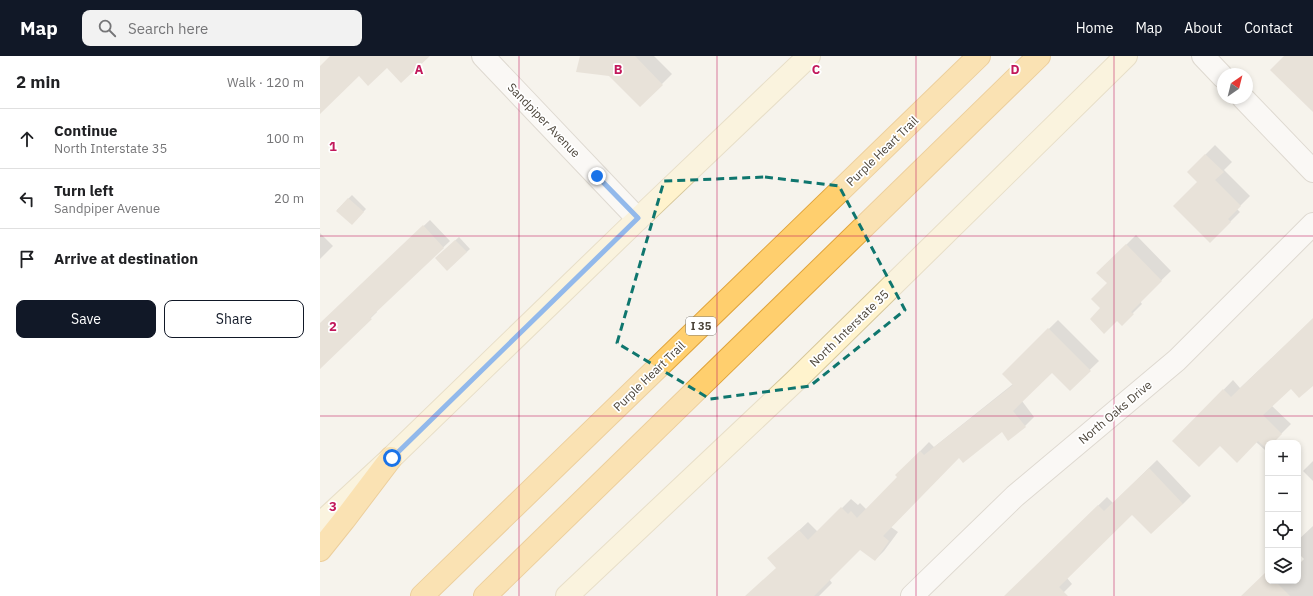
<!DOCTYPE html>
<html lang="en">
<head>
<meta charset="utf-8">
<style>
  body { margin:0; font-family:"IBM Plex Sans",sans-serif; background:#f2f2f2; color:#202124 }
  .controls { position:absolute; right:12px; bottom:12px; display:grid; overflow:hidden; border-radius:8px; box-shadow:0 2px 6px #0003 }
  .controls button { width:36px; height:36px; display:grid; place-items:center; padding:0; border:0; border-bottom:1px solid #e0e0e0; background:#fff; color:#202124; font:20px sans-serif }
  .compass { position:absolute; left:897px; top:12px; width:36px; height:36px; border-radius:50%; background:#fff; box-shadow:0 2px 6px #0003; rotate:35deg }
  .stop { position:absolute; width:12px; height:12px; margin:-9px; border:3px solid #1a73e8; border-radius:50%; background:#fff }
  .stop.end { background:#1a73e8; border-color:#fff; box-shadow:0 1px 4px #0008 }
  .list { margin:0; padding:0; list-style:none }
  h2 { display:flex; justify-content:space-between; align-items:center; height:52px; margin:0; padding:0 16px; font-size:17px }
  h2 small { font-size:13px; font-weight:400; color:#757577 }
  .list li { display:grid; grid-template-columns:26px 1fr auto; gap:12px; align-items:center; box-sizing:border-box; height:60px; padding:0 16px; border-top:1px solid #e0e0e0 }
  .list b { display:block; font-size:15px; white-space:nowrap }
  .list p { margin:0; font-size:13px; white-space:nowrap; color:#757577 }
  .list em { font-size:13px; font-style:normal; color:#757577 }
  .actions { display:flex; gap:8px; padding:12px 16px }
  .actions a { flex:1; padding:9px 0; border:1px solid #111827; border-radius:8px; text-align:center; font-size:14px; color:#111827 }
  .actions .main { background:#111827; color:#fff }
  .icon { flex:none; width:22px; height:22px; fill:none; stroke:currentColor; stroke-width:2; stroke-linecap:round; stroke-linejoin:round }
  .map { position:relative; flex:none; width:993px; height:540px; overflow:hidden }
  header { display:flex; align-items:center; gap:24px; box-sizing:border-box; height:56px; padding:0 20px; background:#111827; color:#fff }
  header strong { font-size:19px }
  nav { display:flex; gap:22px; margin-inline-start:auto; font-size:14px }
  .search { width:280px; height:36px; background:#f2f2f2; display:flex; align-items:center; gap:10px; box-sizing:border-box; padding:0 14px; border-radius:8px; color:#757577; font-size:15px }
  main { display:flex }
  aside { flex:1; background:#fff }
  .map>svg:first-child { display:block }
  .shadow { fill:#0003 }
  .building { fill:#d8cfc1 }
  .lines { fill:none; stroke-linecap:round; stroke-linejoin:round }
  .minor-casing { stroke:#c2bbae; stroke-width:24 }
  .secondary-casing { stroke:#d6c79b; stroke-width:24 }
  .motorway-casing { stroke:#e0a43c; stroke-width:24 }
  .minor { stroke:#fff; stroke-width:22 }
  .secondary { stroke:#fff3cd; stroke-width:22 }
  .motorway { stroke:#ffcf6e; stroke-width:22 }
  .route { stroke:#1a73e8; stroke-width:5 }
  .marked { fill:none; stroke:#0f766e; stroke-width:3; stroke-dasharray:8 5; stroke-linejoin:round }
  .grid { fill:none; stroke:#c2185b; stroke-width:1; stroke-opacity:0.55 }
  .labels { text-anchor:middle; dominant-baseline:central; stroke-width:3.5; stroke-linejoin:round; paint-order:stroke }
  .shield { fill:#fff; stroke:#817c74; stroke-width:1 }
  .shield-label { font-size:11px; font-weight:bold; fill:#4b4439 }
  .street-label { font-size:12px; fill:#4b4439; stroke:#fff }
  .grid-label { font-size:13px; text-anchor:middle; font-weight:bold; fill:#c2185b; stroke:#fff; stroke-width:3.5; stroke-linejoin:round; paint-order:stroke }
</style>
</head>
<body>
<header>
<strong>Map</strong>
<div class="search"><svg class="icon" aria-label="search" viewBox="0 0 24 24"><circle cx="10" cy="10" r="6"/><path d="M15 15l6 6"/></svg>Search here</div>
<nav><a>Home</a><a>Map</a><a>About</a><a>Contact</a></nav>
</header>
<main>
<aside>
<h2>2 min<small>Walk · 120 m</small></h2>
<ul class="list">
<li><svg class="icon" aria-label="ahead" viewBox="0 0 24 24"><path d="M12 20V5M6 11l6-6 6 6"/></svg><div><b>Continue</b><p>North Interstate 35</p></div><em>100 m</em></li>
<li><svg class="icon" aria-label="left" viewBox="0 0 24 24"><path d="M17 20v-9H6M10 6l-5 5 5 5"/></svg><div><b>Turn left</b><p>Sandpiper Avenue</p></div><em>20 m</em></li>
<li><svg class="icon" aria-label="arrive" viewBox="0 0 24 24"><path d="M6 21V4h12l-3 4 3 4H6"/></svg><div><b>Arrive at destination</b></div></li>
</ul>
<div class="actions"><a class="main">Save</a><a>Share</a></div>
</aside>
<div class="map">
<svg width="993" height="540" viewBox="0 0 993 540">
  <rect width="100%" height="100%" fill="#f6f3ec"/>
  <g class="shadow">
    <path d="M 261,0 L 334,0 L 352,18 L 320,50 L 290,19 Z"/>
    <path d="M 895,89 L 912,106 L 904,114 L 930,140 L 917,153 L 920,156 L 890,186 L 878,126 L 868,116 Z"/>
    <path d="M 32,139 L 46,153 L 32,168 L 17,154 Z"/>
    <path d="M 110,164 L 130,185 L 56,255 L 57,256 L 5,307 L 0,302 L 0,268 Z"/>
    <path d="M 0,177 L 13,190 L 0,203 Z"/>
    <path d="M 816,179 L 851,215 L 820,245 L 822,248 L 802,268 L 781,252 L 788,227 L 778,217 Z"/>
    <path d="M 139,181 L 150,193 L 127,214 L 116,202 Z"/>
    <path d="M 993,263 L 993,328 L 971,332 L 952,350 L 971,368 L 952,387 L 948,387 L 948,391 L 945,394 L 936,386 L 854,385 L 913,324 L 920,332 Z"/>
    <path d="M 738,264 L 779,305 L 750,333 L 732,315 L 702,345 L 714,361 L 705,370 L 682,375 L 639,401 L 571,471 L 578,476 L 564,495 L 555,504 L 540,492 L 509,523 L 512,527 L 499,540 L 443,540 L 457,511 L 458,494 L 488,466 L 498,476 L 531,443 L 538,449 L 540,447 L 547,454 L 579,421 L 577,419 L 609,386 L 614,391 L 693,328 L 683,318 Z"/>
    <path d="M 837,404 L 871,440 L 863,448 L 812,457 L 747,522 L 752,528 L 740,540 L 685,540 L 787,441 L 793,447 Z"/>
    <path d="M 993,405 L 993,425 L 983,415 Z"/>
    <path d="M 993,470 L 993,540 L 922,540 L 948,515 L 948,525 L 978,525 L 978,509 L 984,503 L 978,497 L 978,484 Z"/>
  </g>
  <g class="building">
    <path d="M 10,0 L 110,0 L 81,27 L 67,12 L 48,30 L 39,20 L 0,58 L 0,10 Z"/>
    <path d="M 260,0 L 315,0 L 343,29 L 320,51 L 289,20 L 256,16 Z"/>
    <path d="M 964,0 L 993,0 L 993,56 L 950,14 Z"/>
    <path d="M 885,98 L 904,116 L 895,124 L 921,150 L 908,163 L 911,166 L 890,187 L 853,150 L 877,126 L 867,116 Z"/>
    <path d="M 28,142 L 44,156 L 32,169 L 16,155 Z"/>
    <path d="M 103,169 L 124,192 L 50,262 L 52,263 L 0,313 L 0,267 Z"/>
    <path d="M 135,184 L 147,196 L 127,215 L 115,202 Z"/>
    <path d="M 806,188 L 842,225 L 811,256 L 814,258 L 802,270 L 797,265 L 784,278 L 770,263 L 780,252 L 771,243 L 787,227 L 776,217 Z"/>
    <path d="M 993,262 L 993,330 L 979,342 L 971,333 L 943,359 L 962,378 L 953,387 L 948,387 L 947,393 L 938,385 L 917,407 L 900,390 L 879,411 L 852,385 L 903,333 L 911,341 Z"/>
    <path d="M 728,272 L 771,315 L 750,335 L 732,317 L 693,355 L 706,371 L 688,385 L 682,376 L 643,407 L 639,402 L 563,480 L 569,485 L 555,505 L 540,494 L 494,540 L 425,540 L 456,512 L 447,502 L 479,474 L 488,484 L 521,451 L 528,458 L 531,455 L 537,462 L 577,421 L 575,419 L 600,395 L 604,399 L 693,329 L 682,318 Z"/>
    <path d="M 829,412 L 863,448 L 831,478 L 812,459 L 739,531 L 748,540 L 684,540 L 778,449 L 784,455 Z"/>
    <path d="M 946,516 L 948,518 L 948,525 L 955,525 L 970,540 L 921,540 Z"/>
  </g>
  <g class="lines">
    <defs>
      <g id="minor">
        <path d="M 163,0 L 318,163"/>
        <path d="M 883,0 L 903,21"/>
        <path d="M 923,42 L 993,115"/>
        <path d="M 592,540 L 695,440 L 857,304 L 993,168"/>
      </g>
      <g id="secondary">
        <path d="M 0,468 L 71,402 L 318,163 L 489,0"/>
        <path d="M 247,540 L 474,326 L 806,0"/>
      </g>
      <g id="motorway">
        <path d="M 0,494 L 24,464 L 71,402"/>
        <path d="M 102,540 L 659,0"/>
        <path d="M 165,540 L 719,0"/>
      </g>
    </defs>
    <use href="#minor" class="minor-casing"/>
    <use href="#secondary" class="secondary-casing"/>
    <use href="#motorway" class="motorway-casing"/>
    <use href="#minor" class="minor"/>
    <use href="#secondary" class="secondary"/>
    <use href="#motorway" class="motorway"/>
  </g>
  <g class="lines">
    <path class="route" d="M 72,402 L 318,162 L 277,120"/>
  </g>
  <path d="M0 0H993V540H0ZM 445,121 L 519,130 L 585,254 L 490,330 L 390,343 L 297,287 L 344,125 Z" fill="#f6f3ec" fill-opacity=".55" fill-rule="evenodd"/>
  <path class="marked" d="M 445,121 L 519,130 L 585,254 L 490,330 L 390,343 L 297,287 L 344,125 Z"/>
  <path class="grid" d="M 199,0 L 199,540M 397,0 L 397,540M 596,0 L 596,540M 794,0 L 794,540M 0,180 L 993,180M 0,360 L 993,360"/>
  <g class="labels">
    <rect class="shield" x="366" y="261" width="30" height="18" rx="3"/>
    <g class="shield-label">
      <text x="381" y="270">I 35</text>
    </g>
    <g class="street-label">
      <text transform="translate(224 64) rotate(46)">Sandpiper Avenue</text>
      <text transform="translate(562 95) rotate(-44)">Purple Heart Trail</text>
      <text transform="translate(529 272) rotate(-44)">North Interstate 35</text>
      <text transform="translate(329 320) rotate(-44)">Purple Heart Trail</text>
      <text transform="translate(795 356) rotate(-40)">North Oaks Drive</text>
    </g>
  </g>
  <g class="grid-label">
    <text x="99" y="18">A</text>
    <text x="298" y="18">B</text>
    <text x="496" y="18">C</text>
    <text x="695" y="18">D</text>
    <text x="13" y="95">1</text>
    <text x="13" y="275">2</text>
    <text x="13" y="455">3</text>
  </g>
</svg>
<div class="controls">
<button>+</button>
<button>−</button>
<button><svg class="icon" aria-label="locate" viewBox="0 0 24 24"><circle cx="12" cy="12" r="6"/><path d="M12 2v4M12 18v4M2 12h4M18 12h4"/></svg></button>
<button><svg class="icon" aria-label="layers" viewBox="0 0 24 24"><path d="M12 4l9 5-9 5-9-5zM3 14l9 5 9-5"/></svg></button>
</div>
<svg class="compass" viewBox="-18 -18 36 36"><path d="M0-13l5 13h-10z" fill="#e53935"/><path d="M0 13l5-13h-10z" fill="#757577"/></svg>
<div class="stop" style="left:72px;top:402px"></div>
<div class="stop end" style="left:277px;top:120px"></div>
</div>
</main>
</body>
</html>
